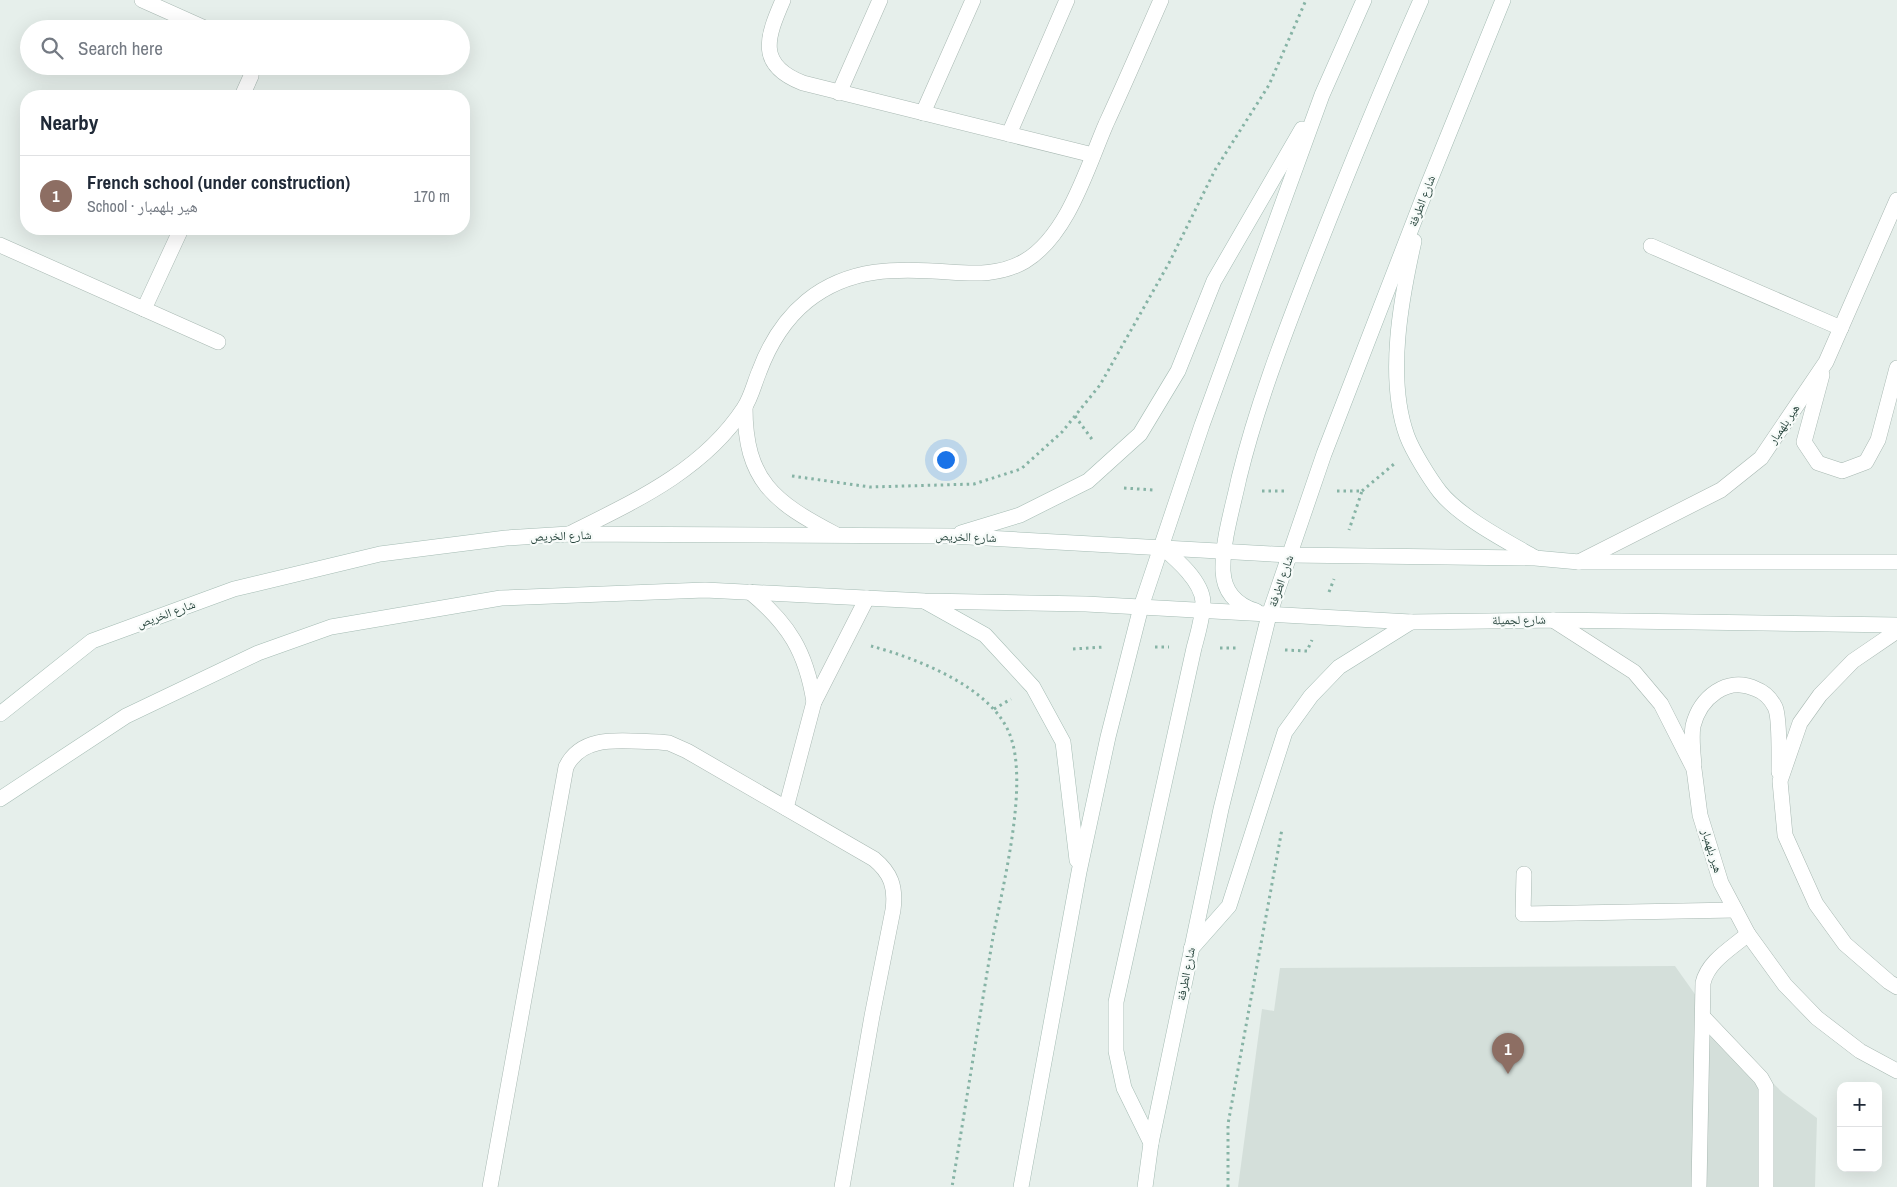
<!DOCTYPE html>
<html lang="en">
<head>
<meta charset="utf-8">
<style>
  body { margin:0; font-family:"Archivo Narrow","Noto Naskh Arabic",sans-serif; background:#f2f2f3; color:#1f2937 }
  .controls { position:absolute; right:15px; bottom:15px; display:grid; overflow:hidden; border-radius:10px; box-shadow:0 5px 20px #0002 }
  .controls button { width:45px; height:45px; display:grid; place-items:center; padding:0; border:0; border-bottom:1px solid #e0e1e3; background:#fff; color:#1f2937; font:25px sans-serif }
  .you { position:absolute; left:945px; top:459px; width:18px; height:18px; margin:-12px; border:4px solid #fff; border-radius:50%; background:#1a73e8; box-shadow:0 0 0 8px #1a73e833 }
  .badge { display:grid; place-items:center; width:32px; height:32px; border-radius:50%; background:#7f5249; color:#fff; font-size:16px; font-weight:700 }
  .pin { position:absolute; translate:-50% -41px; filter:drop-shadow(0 1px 2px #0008) }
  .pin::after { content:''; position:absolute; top:26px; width:18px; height:15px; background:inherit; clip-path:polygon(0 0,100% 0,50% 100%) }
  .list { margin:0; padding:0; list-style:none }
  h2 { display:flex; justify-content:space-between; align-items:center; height:65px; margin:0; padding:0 20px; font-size:21px }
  h2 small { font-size:16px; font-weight:400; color:#747a83 }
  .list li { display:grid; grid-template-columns:32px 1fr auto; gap:15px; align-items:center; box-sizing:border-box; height:80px; padding:0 20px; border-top:1px solid #e0e1e3 }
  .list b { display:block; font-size:19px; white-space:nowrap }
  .list p { margin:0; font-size:16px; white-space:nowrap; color:#747a83 }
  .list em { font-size:16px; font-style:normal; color:#747a83 }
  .icon { flex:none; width:28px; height:28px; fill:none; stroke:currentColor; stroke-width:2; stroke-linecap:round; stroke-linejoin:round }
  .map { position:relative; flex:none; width:1897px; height:1187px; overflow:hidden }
  .search { position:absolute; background:#fff; box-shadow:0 5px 20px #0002; left:20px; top:20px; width:450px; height:55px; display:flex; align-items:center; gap:12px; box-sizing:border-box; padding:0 18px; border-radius:28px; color:#747a83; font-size:19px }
  .panel { position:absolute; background:#fff; box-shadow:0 5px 20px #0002; left:20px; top:90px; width:450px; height:145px; border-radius:20px }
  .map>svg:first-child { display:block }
  .built { fill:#d4dfda }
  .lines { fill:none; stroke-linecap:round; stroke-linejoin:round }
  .lane-casing { stroke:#a8b8b2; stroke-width:16 }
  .street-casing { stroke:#a8b8b2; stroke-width:16 }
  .secondary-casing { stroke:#a4bbb3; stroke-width:16 }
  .path { stroke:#86b3a5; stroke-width:3; stroke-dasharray:2.5 4; stroke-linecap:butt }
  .lane { stroke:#fff; stroke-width:15 }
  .street { stroke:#fff; stroke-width:15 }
  .secondary { stroke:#fff; stroke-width:15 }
  .labels { text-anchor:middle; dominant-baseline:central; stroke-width:4.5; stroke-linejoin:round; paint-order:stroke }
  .street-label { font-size:12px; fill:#24423a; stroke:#f7fbf9 }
</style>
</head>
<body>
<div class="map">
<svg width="1897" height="1187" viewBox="0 0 1897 1187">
  <rect width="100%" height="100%" fill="#e6efeb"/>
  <path class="built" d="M 1675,966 L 1709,1014 L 1744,1055 L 1783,1093 L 1817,1118 L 1815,1187 L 1238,1187 L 1262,1009 L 1274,1011 L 1280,968 Z"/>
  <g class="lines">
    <defs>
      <g id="lane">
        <path d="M 142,0 L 207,29"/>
        <path d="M 783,0 C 767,37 756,65 803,83 L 1093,155"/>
        <path d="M 839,93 L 880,0"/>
        <path d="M 242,96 L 251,76 L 252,66"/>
        <path d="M 923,113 L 973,0"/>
        <path d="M 1009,134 L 1067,0"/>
        <path d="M 0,245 L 218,342"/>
        <path d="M 1651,246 L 1841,328"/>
        <path d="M 144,309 L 181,229"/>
        <path d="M 745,407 C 745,481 774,502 835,534"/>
        <path d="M 569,534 C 633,502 703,471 744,408 C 751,398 754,384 759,372 C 769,345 785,319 807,301 C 849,267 898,268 949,272 C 976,274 1001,275 1025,261 C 1068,235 1087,168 1106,124 C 1125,83 1143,41 1161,0"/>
        <path d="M 750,592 C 789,624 806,652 814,702"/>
        <path d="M 786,808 L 814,702 L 867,598"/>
        <path d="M 1524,874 L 1523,914 L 1735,910"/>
        <path d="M 1704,1018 L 1761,1078 L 1766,1087 L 1766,1187"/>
        <path d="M 490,1187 L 566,767 C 583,732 626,742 659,742 L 669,743 L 687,751 L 874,859 C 891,873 896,887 893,910 L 872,1016 L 842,1187"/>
        <path d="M 1699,1187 L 1703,983 C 1708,961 1732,948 1748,934"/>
      </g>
      <g id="street">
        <path d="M 1822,375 L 1804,442 L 1818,463 L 1842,471 L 1866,462 L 1878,440 L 1897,368"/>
        <path d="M 1579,562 L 1721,490 L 1761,458 L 1826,362 L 1897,200"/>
        <path d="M 1553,620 L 1634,672 L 1661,704 L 1694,769 L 1700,815 L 1721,883 L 1748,934 L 1785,985 L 1817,1018 L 1860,1051 L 1897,1071"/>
        <path d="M 1897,631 L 1853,661 L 1820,695 L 1800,723 L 1780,781 L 1785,835 L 1816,904 L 1845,944 L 1889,982 L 1897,987"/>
        <path d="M 1694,765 C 1693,753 1691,738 1693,726 C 1700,698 1727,675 1756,689 C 1764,692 1771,699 1775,707 C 1780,716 1779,759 1779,772"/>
      </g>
      <g id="secondary">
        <path d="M 1414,241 C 1401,299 1386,378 1407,436 C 1413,452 1430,479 1440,492 C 1460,517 1506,541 1534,557"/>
        <path d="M 961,533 L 1020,515 L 1088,481 L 1140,434 L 1178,371 L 1214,281 L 1302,129"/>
        <path d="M 926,602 L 985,635 L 1033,687 L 1063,742 L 1077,860"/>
        <path d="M 1256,611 C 1237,605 1224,593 1223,571 C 1222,541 1233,507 1239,478 C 1256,408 1282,340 1308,273 C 1344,181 1381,90 1421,0"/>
        <path d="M 0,714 L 92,641 L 234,589 L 380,554 L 506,538 L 569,534 L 951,536 L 1290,555 L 1535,558 L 1579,562 L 1897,562"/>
        <path d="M 0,799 L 126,716 L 258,653 L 331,627 L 501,598 L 705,590 L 925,601 L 1086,604 L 1411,622 L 1553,620 L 1897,625"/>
        <path d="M 1191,949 L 1229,906 L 1285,732 L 1311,696 L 1339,667 L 1411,622"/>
        <path d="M 1151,1143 L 1124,1088 L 1116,1051 L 1116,1002 L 1194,648 C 1198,633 1203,617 1203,602 C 1202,581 1176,559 1162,547"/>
        <path d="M 1021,1187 L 1079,872 L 1108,737 L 1141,607 L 1202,425 L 1322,95 L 1364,0"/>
        <path d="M 1145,1187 L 1151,1143 L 1221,809 L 1269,615 L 1324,454 L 1428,185 L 1503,0"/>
      </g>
    </defs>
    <use href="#lane" class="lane-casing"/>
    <use href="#street" class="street-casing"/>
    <use href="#secondary" class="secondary-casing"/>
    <g class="path">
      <path d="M 1075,416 L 1094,442"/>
      <path d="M 792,476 L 870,487 L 974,484 L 1021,469 L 1062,432 L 1100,385 L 1169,263 L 1215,170 L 1269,85 L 1306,0"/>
      <path d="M 1124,488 L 1153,490"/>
      <path d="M 1262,491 L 1286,491"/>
      <path d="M 1337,491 L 1362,491 L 1349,530"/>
      <path d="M 1362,491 L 1394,464"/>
      <path d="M 1329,592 L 1334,579"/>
      <path d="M 871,646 C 916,658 992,687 1010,735 C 1029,784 1003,885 993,937 C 979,1020 966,1104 952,1187"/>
      <path d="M 1155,647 L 1169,647"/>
      <path d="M 1220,648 L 1237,648"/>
      <path d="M 1073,649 L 1104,647"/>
      <path d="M 1285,650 L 1307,651 L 1312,640"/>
      <path d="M 994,709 L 1011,699"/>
      <path d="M 1228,1187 L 1228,1124 L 1282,829"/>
    </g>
    <use href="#lane" class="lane"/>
    <use href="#street" class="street"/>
    <use href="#secondary" class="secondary"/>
  </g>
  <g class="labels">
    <g class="street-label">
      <text transform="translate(1422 201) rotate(-69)">شارع الطرفة</text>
      <text transform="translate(1784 424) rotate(-56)">هير بلهمبار</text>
      <text transform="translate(561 536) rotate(-2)">شارع الخريص</text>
      <text transform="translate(966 537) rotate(2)">شارع الخريص</text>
      <text transform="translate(1281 581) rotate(-71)">شارع الطرفة</text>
      <text transform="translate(166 614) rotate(-20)">شارع الخريص</text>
      <text transform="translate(1519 620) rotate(-1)">شارع لجميلة</text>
      <text transform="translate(1712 851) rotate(73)">هير بلهمبار</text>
      <text transform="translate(1186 974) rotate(-79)">شارع الطرفة</text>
    </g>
  </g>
</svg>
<div class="controls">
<button>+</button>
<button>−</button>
</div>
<div class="you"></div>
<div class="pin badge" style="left:1508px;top:1074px;background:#8d6e63">1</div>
<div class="search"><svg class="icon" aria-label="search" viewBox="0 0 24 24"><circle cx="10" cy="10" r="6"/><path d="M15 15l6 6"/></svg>Search here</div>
<section class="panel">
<h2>Nearby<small></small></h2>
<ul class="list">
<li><span class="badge" style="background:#8d6e63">1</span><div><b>French school (under construction)</b><p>School · هير بلهمبار</p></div><em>170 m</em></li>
</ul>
</section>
</div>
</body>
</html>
